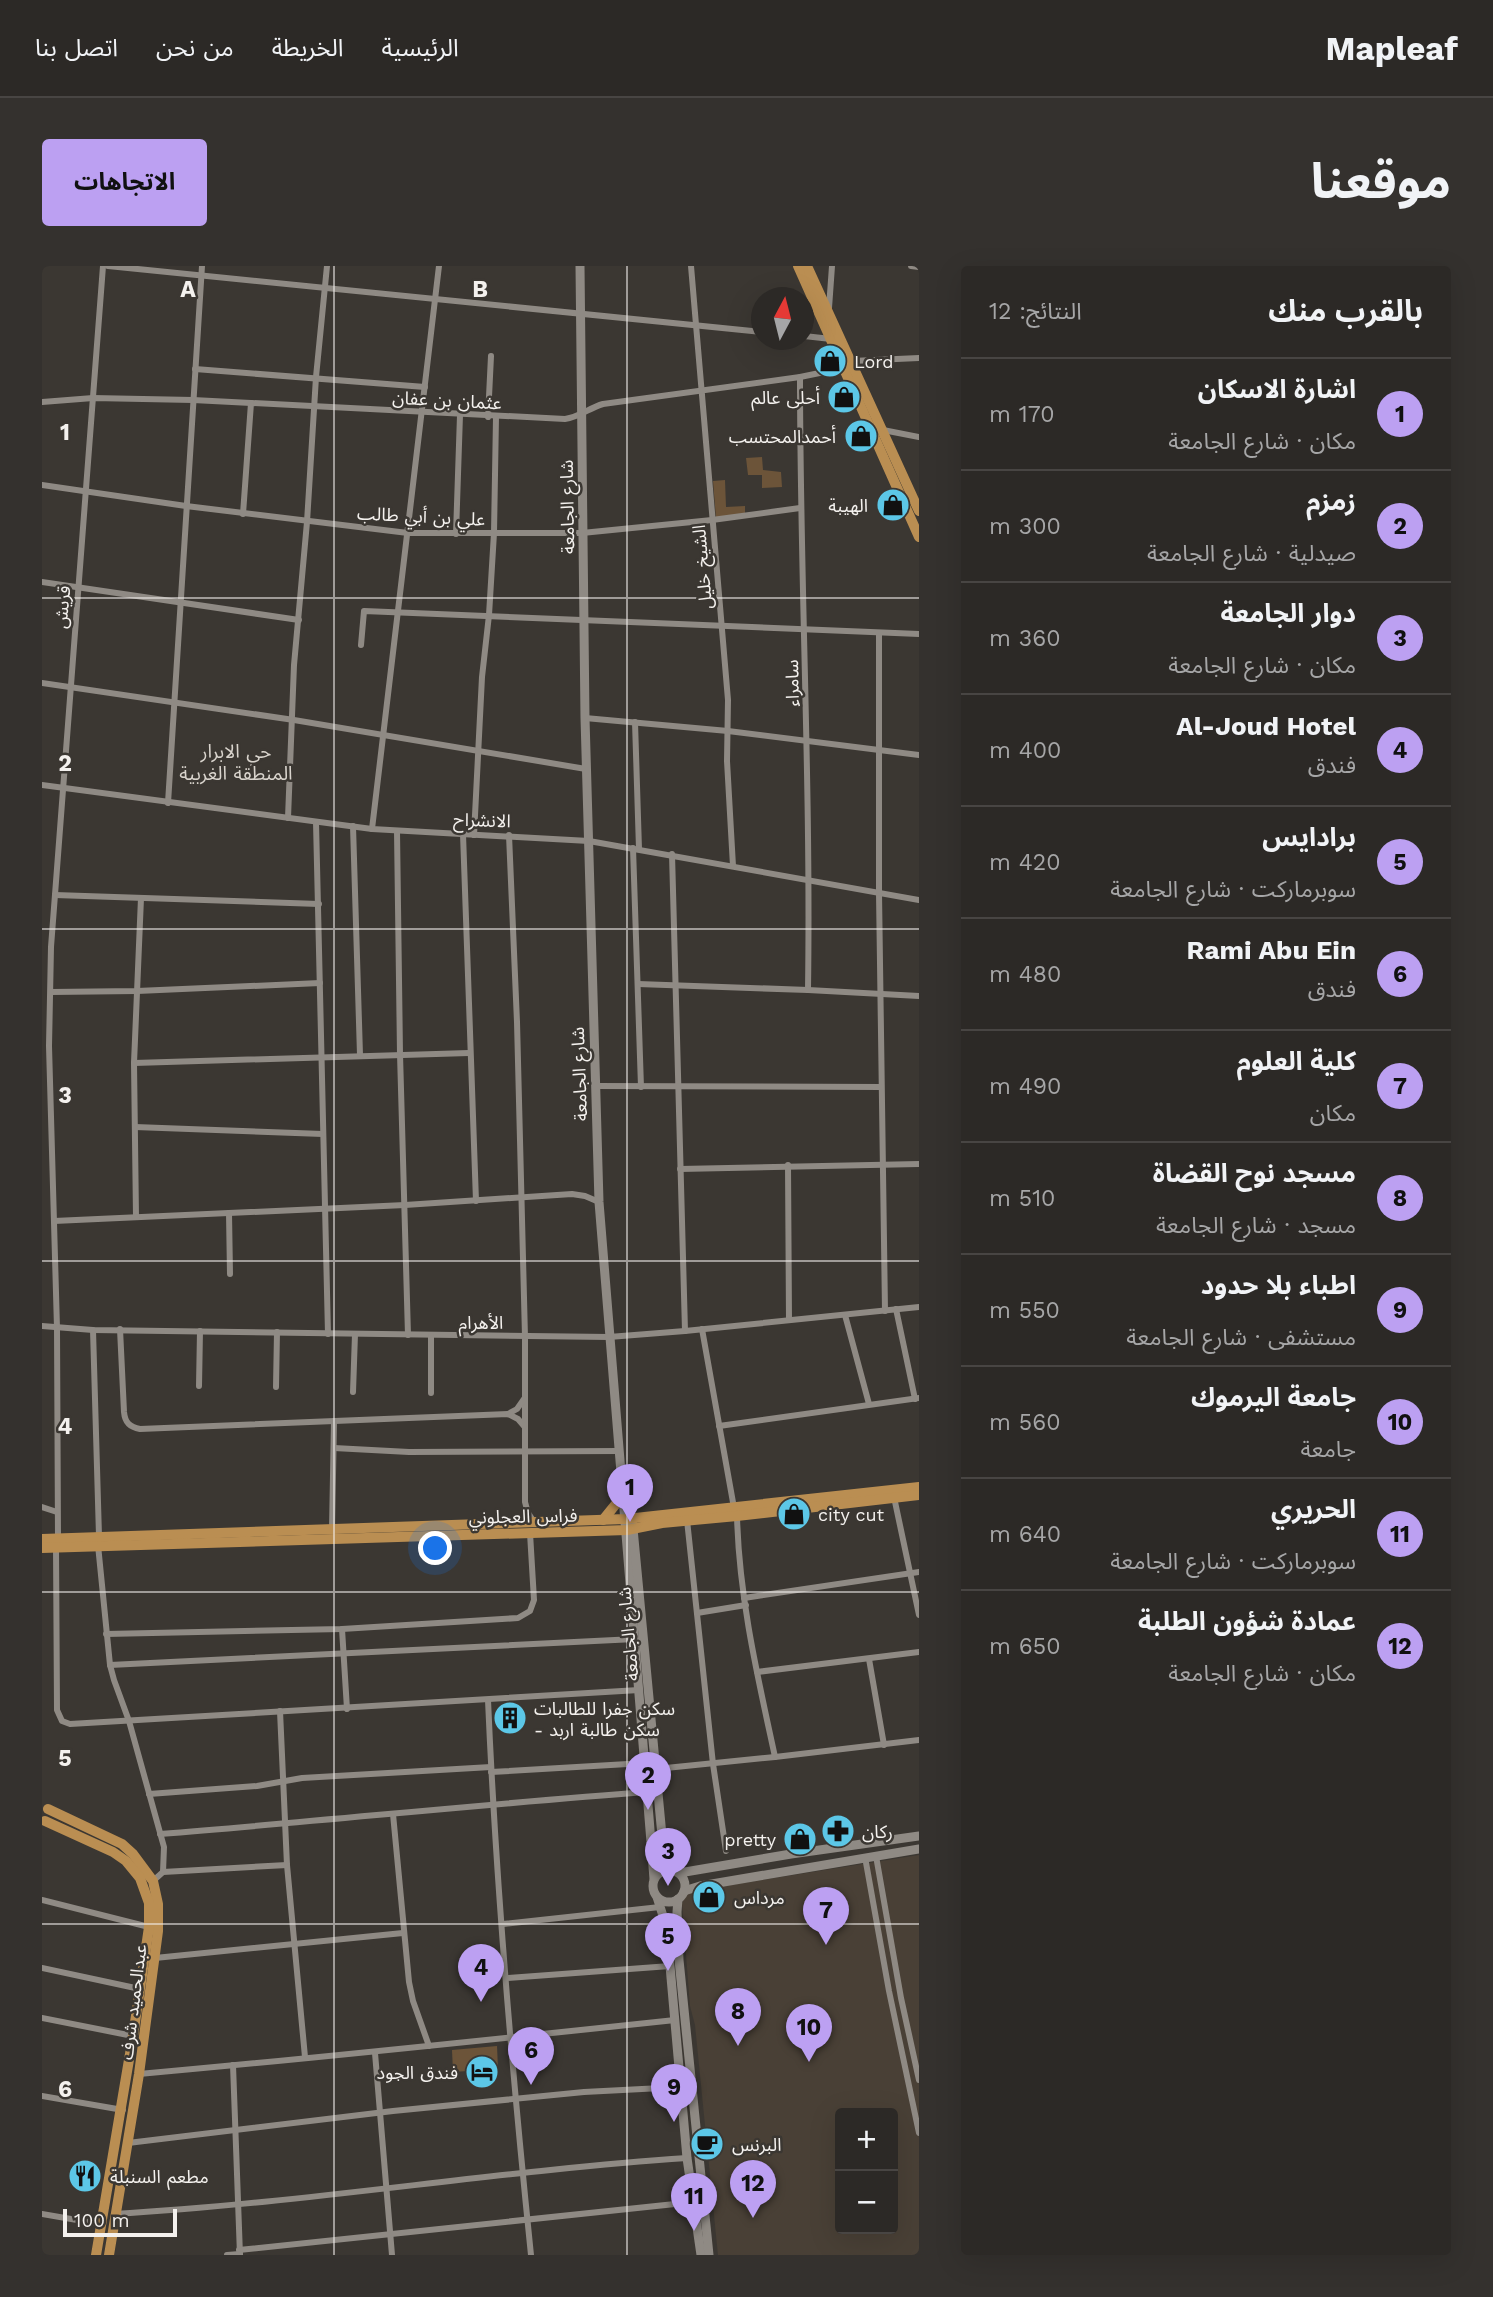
<!DOCTYPE html>
<html lang="ar">
<head>
<meta charset="utf-8">
<style>
  body { margin:0; font-family:"Work Sans","Noto Sans Arabic",sans-serif; background:#34312e; color:#f1f3f6; direction:rtl }
  .controls { position:absolute; right:21px; bottom:21px; display:grid; overflow:hidden; border-radius:7px; box-shadow:0 7px 28px #0002 }
  .controls button { width:63px; height:63px; display:grid; place-items:center; padding:0; border:0; border-bottom:2px solid #484543; background:#2c2926; color:#f1f3f6; font:35px sans-serif }
  .compass { position:absolute; left:709px; top:21px; width:63px; height:63px; border-radius:50%; background:#2c2926; box-shadow:0 7px 28px #0002; rotate:7deg }
  .scale { position:absolute; left:21px; bottom:18px; width:114px; box-sizing:border-box; padding-left:7px; border:4px solid #f4f1ee; border-top:0; font-size:19px; line-height:24px; white-space:nowrap; color:#f4f1ee; -webkit-text-stroke:5px #3b3732; paint-order:stroke }
  .you { position:absolute; left:394px; top:1283px; width:24px; height:24px; margin:-18px; border:5px solid #fff; border-radius:50%; background:#1a73e8; box-shadow:0 0 0 10px #1a73e833 }
  .badge { display:grid; place-items:center; width:46px; height:46px; border-radius:50%; background:#bca0f2; color:#111; font-size:23px; font-weight:700 }
  .pin { position:absolute; translate:-50% -58px; filter:drop-shadow(0 2px 4px #0008) }
  .pin::after { content:''; position:absolute; top:37px; width:24px; height:21px; background:inherit; clip-path:polygon(0 0,100% 0,50% 100%) }
  .list { margin:0; padding:0; list-style:none }
  h2 { display:flex; justify-content:space-between; align-items:center; height:91px; margin:0; padding:0 28px; font-size:30px }
  h2 small { font-size:23px; font-weight:400; color:#a6a6a7 }
  .list li { display:grid; grid-template-columns:46px 1fr auto; gap:21px; align-items:center; box-sizing:border-box; height:112px; padding:0 28px; border-top:2px solid #484543 }
  .list b { display:block; font-size:26px; white-space:nowrap }
  .list p { margin:0; font-size:23px; white-space:nowrap; color:#a6a6a7 }
  .list em { font-size:23px; font-style:normal; color:#a6a6a7 }
  .map { position:relative; flex:none; width:877px; height:1989px; overflow:hidden; direction:ltr; border-radius:7px }
  header { display:flex; align-items:center; gap:42px; box-sizing:border-box; height:98px; padding:0 35px; background:#2c2926; border-bottom:2px solid #484543 }
  header strong { font-size:33px }
  nav { display:flex; gap:38px; margin-inline-start:auto; font-size:24px }
  .intro { display:flex; align-items:center; justify-content:space-between; box-sizing:border-box; height:168px; padding:0 42px }
  h1 { margin:0; font-size:49px }
  .button { padding:18px 32px; border-radius:7px; background:#bca0f2; color:#111; font-size:24px; font-weight:700 }
  main { display:flex; gap:42px; padding:0 42px }
  aside { flex:1; background:#2c2926; border-radius:7px; box-shadow:0 7px 28px #0002 }
  .map>svg:first-child { display:block }
  .built { fill:#494036; fill-rule:evenodd }
  .green { fill:#6c5439 }
  .lines { fill:none; stroke-linecap:round; stroke-linejoin:round }
  .minor { stroke:#8f8a84; stroke-width:6 }
  .secondary { stroke:#8f8a84; stroke-width:9 }
  .primary { stroke:#ba8e52; stroke-width:10 }
  .grid { fill:none; stroke:#f4f1ee; stroke-width:2; stroke-opacity:0.55 }
  .labels { text-anchor:middle; dominant-baseline:central; stroke-width:5; stroke-linejoin:round; paint-order:stroke }
  .poi-label { font-size:18px; fill:#f4f1ee; stroke:#3b3732; text-anchor:start }
  .street-label { font-size:18px; fill:#f4f1ee; stroke:#3b3732 }
  .neighbourhood-label { font-size:19px; fill:#d9d4cd; stroke:#3b3732 }
  .grid-label { font-size:23px; text-anchor:middle; font-weight:bold; fill:#f4f1ee; stroke:#3b3732; stroke-width:5; stroke-linejoin:round; paint-order:stroke }
</style>
</head>
<body>
<header>
<strong>Mapleaf</strong>
<nav><a>الرئيسية</a><a>الخريطة</a><a>من نحن</a><a>اتصل بنا</a></nav>
</header>
<div class="intro"><h1>موقعنا</h1><a class="button">الاتجاهات</a></div>
<main>
<aside>
<h2>بالقرب منك<small>النتائج: 12</small></h2>
<ul class="list">
<li><span class="badge">1</span><div><b>اشارة الاسكان</b><p>مكان · شارع الجامعة</p></div><em>170 m</em></li>
<li><span class="badge">2</span><div><b>زمزم</b><p>صيدلية · شارع الجامعة</p></div><em>300 m</em></li>
<li><span class="badge">3</span><div><b>دوار الجامعة</b><p>مكان · شارع الجامعة</p></div><em>360 m</em></li>
<li><span class="badge">4</span><div><b>Al-Joud Hotel</b><p>فندق</p></div><em>400 m</em></li>
<li><span class="badge">5</span><div><b>برادايس</b><p>سوبرماركت · شارع الجامعة</p></div><em>420 m</em></li>
<li><span class="badge">6</span><div><b>Rami Abu Ein</b><p>فندق</p></div><em>480 m</em></li>
<li><span class="badge">7</span><div><b>كلية العلوم</b><p>مكان</p></div><em>490 m</em></li>
<li><span class="badge">8</span><div><b>مسجد نوح القضاة</b><p>مسجد · شارع الجامعة</p></div><em>510 m</em></li>
<li><span class="badge">9</span><div><b>اطباء بلا حدود</b><p>مستشفى · شارع الجامعة</p></div><em>550 m</em></li>
<li><span class="badge">10</span><div><b>جامعة اليرموك</b><p>جامعة</p></div><em>560 m</em></li>
<li><span class="badge">11</span><div><b>الحريري</b><p>سوبرماركت · شارع الجامعة</p></div><em>640 m</em></li>
<li><span class="badge">12</span><div><b>عمادة شؤون الطلبة</b><p>مكان · شارع الجامعة</p></div><em>650 m</em></li>
</ul>
</aside>
<div class="map">
<svg width="877" height="1989" viewBox="0 0 877 1989">
  <rect width="100%" height="100%" fill="#3b3732"/>
  <path class="built" d="M 877,1589 L 877,1989 L 676,1989 L 653,1759 L 648,1740 L 640,1637 L 645,1627 L 663,1623 ZM 798,1847 L 851,1847 L 851,1963 L 798,1963 Z"/>
  <g class="green">
    <path d="M 720,191 L 721,204 L 739,206 L 740,221 L 720,222 L 720,209 L 706,209 L 704,192 Z"/>
    <path d="M 683,214 L 684,241 L 703,240 L 703,247 L 674,252 L 671,215 Z"/>
    <path d="M 455,1780 L 456,1803 L 411,1806 L 410,1784 Z"/>
  </g>
  <g class="lines">
    <g class="minor">
      <path d="M 66,0 L 720,66"/>
      <path d="M 649,0 L 686,434 L 685,495 L 691,600"/>
      <path d="M 869,0 L 877,1"/>
      <path d="M 787,42 L 790,0"/>
      <path d="M 762,70 L 789,73"/>
      <path d="M 810,95 L 877,92"/>
      <path d="M 153,103 L 383,121"/>
      <path d="M 758,111 C 758,315 769,519 766,724"/>
      <path d="M 0,136 L 51,132 L 151,134 L 523,153 C 538,151 547,142 561,138 L 758,111 L 802,102"/>
      <path d="M 446,151 L 449,90"/>
      <path d="M 841,164 L 877,171"/>
      <path d="M 0,219 L 144,240 L 366,267 L 540,267 L 670,254 L 758,242"/>
      <path d="M 201,248 L 209,137"/>
      <path d="M 414,268 L 418,149"/>
      <path d="M 0,316 L 257,354"/>
      <path d="M 837,367 L 837,627 L 843,1045"/>
      <path d="M 319,379 L 322,345 L 877,368"/>
      <path d="M 0,417 L 252,454 L 544,503"/>
      <path d="M 543,452 L 686,465 L 877,489"/>
      <path d="M 593,456 L 597,583"/>
      <path d="M 0,519 L 330,563 L 547,575 L 877,634"/>
      <path d="M 126,537 L 160,0"/>
      <path d="M 246,552 L 252,399 L 265,256 L 274,111 L 285,0"/>
      <path d="M 274,556 L 286,1068"/>
      <path d="M 311,560 L 318,789"/>
      <path d="M 330,563 L 397,0"/>
      <path d="M 355,565 L 358,788 L 366,1069"/>
      <path d="M 421,568 L 434,935"/>
      <path d="M 432,569 L 440,411 L 447,349 L 452,267 L 454,151"/>
      <path d="M 467,569 L 475,756 L 483,1071 L 483,1236 L 486,1247 L 492,1256"/>
      <path d="M 591,582 L 599,821"/>
      <path d="M 630,588 L 643,1065"/>
      <path d="M 13,629 L 277,638"/>
      <path d="M 596,718 L 766,724 L 877,730"/>
      <path d="M 9,726 L 95,725 L 278,717"/>
      <path d="M 92,797 L 427,787"/>
      <path d="M 553,820 L 839,821"/>
      <path d="M 93,861 L 281,868"/>
      <path d="M 746,899 L 747,1054"/>
      <path d="M 638,903 L 877,898"/>
      <path d="M 187,947 L 188,1008"/>
      <path d="M 94,951 L 92,797 L 99,632"/>
      <path d="M 12,955 L 363,939 L 530,928 L 543,930 L 557,936"/>
      <path d="M 854,1043 L 873,1133"/>
      <path d="M 803,1049 L 827,1138"/>
      <path d="M 0,1060 L 51,1064 L 567,1071 L 643,1065 L 877,1041"/>
      <path d="M 78,1063 L 82,1146 C 83,1157 88,1161 98,1163 L 466,1148 L 476,1153 L 482,1160"/>
      <path d="M 660,1063 L 692,1242"/>
      <path d="M 51,1064 L 57,1270"/>
      <path d="M 389,1070 L 389,1127"/>
      <path d="M 157,1120 L 158,1065"/>
      <path d="M 234,1121 L 235,1066"/>
      <path d="M 311,1126 L 313,1068"/>
      <path d="M 466,1148 L 475,1143 L 482,1133"/>
      <path d="M 677,1160 L 877,1132"/>
      <path d="M 292,1182 L 367,1186 L 578,1185"/>
      <path d="M 852,1231 L 877,1349"/>
      <path d="M 0,1241 L 15,1246"/>
      <path d="M 695,1250 C 697,1332 716,1412 733,1491"/>
      <path d="M 645,1254 L 671,1498 L 684,1585"/>
      <path d="M 290,1264 L 292,1155"/>
      <path d="M 16,1272 L 15,1062 L 7,780 L 9,681 L 61,0"/>
      <path d="M 56,1279 L 68,1399 L 72,1414 L 87,1455 L 122,1581 L 121,1606 L 111,1615"/>
      <path d="M 14,1281 L 15,1444 L 20,1455 L 28,1458 L 597,1424"/>
      <path d="M 702,1332 L 877,1306"/>
      <path d="M 655,1347 L 704,1339"/>
      <path d="M 300,1363 L 305,1443"/>
      <path d="M 64,1368 L 300,1363 L 476,1352 L 488,1345 L 492,1334 L 488,1267"/>
      <path d="M 827,1393 L 842,1479"/>
      <path d="M 68,1399 L 593,1373"/>
      <path d="M 715,1406 L 877,1386"/>
      <path d="M 446,1434 C 454,1619 470,1805 489,1989"/>
      <path d="M 238,1445 L 245,1599 L 263,1791"/>
      <path d="M 614,1503 L 733,1491 L 877,1474"/>
      <path d="M 449,1506 L 603,1497"/>
      <path d="M 107,1528 L 215,1520 L 260,1512 L 449,1501"/>
      <path d="M 351,1548 L 367,1716 L 371,1735 L 387,1780"/>
      <path d="M 118,1568 C 281,1555 443,1538 605,1526"/>
      <path d="M 834,1590 L 859,1732 L 877,1814"/>
      <path d="M 823,1591 L 847,1725 L 877,1867"/>
      <path d="M 121,1606 L 245,1599"/>
      <path d="M 0,1634 L 107,1661"/>
      <path d="M 461,1658 L 618,1641"/>
      <path d="M 113,1692 L 361,1667"/>
      <path d="M 0,1702 L 98,1723"/>
      <path d="M 465,1712 L 628,1700"/>
      <path d="M 0,1752 L 91,1770"/>
      <path d="M 333,1787 L 350,1989"/>
      <path d="M 191,1799 L 198,1989"/>
      <path d="M 97,1808 C 276,1792 455,1773 633,1754"/>
      <path d="M 0,1830 L 81,1844"/>
      <path d="M 86,1877 L 351,1845 L 542,1826 L 639,1821"/>
      <path d="M 0,1948 L 58,1958"/>
      <path d="M 72,1948 C 264,1937 453,1905 645,1892"/>
      <path d="M 197,1984 L 652,1936"/>
      <path d="M 185,1989 L 198,1988"/>
    </g>
    <g class="secondary">
      <path d="M 538,0 L 543,452 L 557,936 L 612,1613"/>
      <path d="M 590,1252 L 621,1580 L 631,1604"/>
      <circle cx="627" cy="1620" r="16"/>
      <path d="M 637,1607 L 749,1588 L 877,1570"/>
      <path d="M 642,1625 L 658,1620 L 877,1583"/>
      <path d="M 615,1631 L 621,1650 L 628,1700 L 645,1892 L 659,1989"/>
      <path d="M 636,1633 L 635,1646 L 637,1694 L 667,1989"/>
    </g>
    <g class="primary">
      <path d="M 756,0 L 877,271"/>
      <path d="M 765,0 L 877,245"/>
      <path d="M 561,1254 L 582,1228"/>
      <path d="M 0,1273 L 584,1253 L 877,1221"/>
      <path d="M 0,1282 L 585,1264 L 620,1257 L 695,1250 L 877,1229"/>
      <path d="M 6,1543 L 80,1578 L 91,1588 L 111,1615 L 116,1638 L 116,1665 L 97,1808 L 67,1989"/>
      <path d="M 3,1555 L 71,1586 L 84,1595 L 98,1612 L 107,1637 L 107,1661 L 91,1770 L 54,1989"/>
    </g>
  </g>
  <path class="grid" d="M 292,0 L 292,1989M 585,0 L 585,1989M 0,332 L 877,332M 0,663 L 877,663M 0,995 L 877,995M 0,1326 L 877,1326M 0,1658 L 877,1658"/>
  <defs>
    <symbol id="shop-disc" viewBox="-11 -11 22 22"><circle r="9.5" fill="#5cc7e7" stroke="#3b3732"/><path d="M-5-2.5h2.3a2.7 3.5 0 0 1 5.4 0H5L5.5 6h-11ZM-1.5-2.5h3a1.5 2.3 0 0 0-3 0Z" fill="#111"/></symbol>
    <symbol id="building-disc" viewBox="-11 -11 22 22"><circle r="9.5" fill="#5cc7e7" stroke="#3b3732"/><path d="M-4-6H4V6H1V3H-1V6H-4ZM-2.5-4.3h1.7v1.8h-1.7ZM.8-4.3h1.7v1.8H.8ZM-2.5-1h1.7V.8h-1.7ZM.8-1h1.7V.8H.8Z" fill="#111"/></symbol>
    <symbol id="pharmacy-disc" viewBox="-11 -11 22 22"><circle r="9.5" fill="#5cc7e7" stroke="#3b3732"/><path d="M-2-6h4v4h4v4h-4v4h-4v-4h-4v-4h4Z" fill="#111"/></symbol>
    <symbol id="hotel-disc" viewBox="-11 -11 22 22"><circle r="9.5" fill="#5cc7e7" stroke="#3b3732"/><path d="M-6-4.5h1.5V1H6V5H4.5V3h-9V5H-6ZM-4 0a1.8 1.8 0 1 1 3.6 0ZM.5 0V-2.5h3Q6-2.5 6 0Z" fill="#111"/></symbol>
    <symbol id="cafe-disc" viewBox="-11 -11 22 22"><circle r="9.5" fill="#5cc7e7" stroke="#3b3732"/><path d="M-5.5-4.5H6V0H3Q3 3.5 0 3.5H-2.5Q-5.5 3.5-5.5 0ZM3-3.2v2h1.7v-2ZM-6 4.5H4V6H-6Z" fill="#111"/></symbol>
    <symbol id="restaurant-disc" viewBox="-11 -11 22 22"><circle r="9.5" fill="#5cc7e7" stroke="#3b3732"/><path d="M-5-6h1v4h1v-4h1v4h1v-4h1v5L-1.5 .5V6h-2V.5L-5-1ZM5-6V6H3V1.5H1.5Q1.5-4 5-6Z" fill="#111"/></symbol>
  </defs>
  <g fill-rule="evenodd">
    <use href="#shop-disc" x="769" y="76" width="38" height="38"/>
    <use href="#shop-disc" x="783" y="112" width="38" height="38"/>
    <use href="#shop-disc" x="800" y="151" width="38" height="38"/>
    <use href="#shop-disc" x="832" y="220" width="38" height="38"/>
    <use href="#shop-disc" x="733" y="1229" width="38" height="38"/>
    <use href="#building-disc" x="449" y="1433" width="38" height="38"/>
    <use href="#pharmacy-disc" x="777" y="1546" width="38" height="38"/>
    <use href="#shop-disc" x="739" y="1554" width="38" height="38"/>
    <use href="#shop-disc" x="648" y="1612" width="38" height="38"/>
    <use href="#hotel-disc" x="421" y="1787" width="38" height="38"/>
    <use href="#cafe-disc" x="646" y="1859" width="38" height="38"/>
    <use href="#restaurant-disc" x="24" y="1891" width="38" height="38"/>
  </g>
  <g class="labels">
    <g class="poi-label">
      <text x="812" y="95">Lord</text>
      <text x="778" y="131" text-anchor="end">أحلى عالم</text>
      <text x="794" y="170" text-anchor="end">أحمدالمحتسب</text>
      <text x="826" y="239" text-anchor="end">الهيبة</text>
      <text x="776" y="1248">city cut</text>
      <text x="492" y="1442">سكن جفرا للطالبات<tspan x="492" dy="21">- سكن طالبة اربد</tspan></text>
      <text x="820" y="1565">ركان</text>
      <text x="734" y="1573" text-anchor="end">pretty</text>
      <text x="692" y="1631">مرداس</text>
      <text x="416" y="1806" text-anchor="end">فندق الجود</text>
      <text x="690" y="1878">البرنس</text>
      <text x="68" y="1910">مطعم السنبلة</text>
    </g>
    <g class="street-label">
      <text transform="translate(405 134) rotate(3)">عثمان بن عفان</text>
      <text transform="translate(525 241) rotate(-91)">شارع الجامعة</text>
      <text transform="translate(379 250) rotate(3)">علي بن أبي طالب</text>
      <text transform="translate(660 301) rotate(-95)">الشيخ خليل</text>
      <text transform="translate(20 341) rotate(-85)">قريش</text>
      <text transform="translate(750 417) rotate(-91)">سامراء</text>
      <text transform="translate(440 554) rotate(2)">الانشراح</text>
      <text transform="translate(537 808) rotate(-92)">شارع الجامعة</text>
      <text x="439" y="1056">الأهرام</text>
      <text transform="translate(481 1250) rotate(-1)">فراس العجلوني</text>
      <text transform="translate(586 1368) rotate(-95)">شارع الجامعة</text>
      <text transform="translate(91 1736) rotate(-83)">عبدالحميد شرف</text>
    </g>
    <g class="neighbourhood-label">
      <text x="194" y="485">حي الابرار<tspan x="194" dy="22">المنطقة الغربية</tspan></text>
    </g>
  </g>
  <g class="grid-label">
    <text x="146" y="31">A</text>
    <text x="438" y="31">B</text>
    <text x="23" y="174">1</text>
    <text x="23" y="505">2</text>
    <text x="23" y="837">3</text>
    <text x="23" y="1168">4</text>
    <text x="23" y="1500">5</text>
    <text x="23" y="1831">6</text>
  </g>
</svg>
<div class="controls">
<button>+</button>
<button>−</button>
</div>
<svg class="compass" viewBox="-18 -18 36 36"><path d="M0-13l5 13h-10z" fill="#e53935"/><path d="M0 13l5-13h-10z" fill="#a6a6a7"/></svg>
<div class="scale">100 m</div>
<div class="you"></div>
<div class="pin badge" style="left:588px;top:1256px">1</div>
<div class="pin badge" style="left:606px;top:1544px">2</div>
<div class="pin badge" style="left:626px;top:1620px">3</div>
<div class="pin badge" style="left:439px;top:1736px">4</div>
<div class="pin badge" style="left:626px;top:1705px">5</div>
<div class="pin badge" style="left:489px;top:1819px">6</div>
<div class="pin badge" style="left:784px;top:1679px">7</div>
<div class="pin badge" style="left:696px;top:1780px">8</div>
<div class="pin badge" style="left:632px;top:1856px">9</div>
<div class="pin badge" style="left:767px;top:1796px">10</div>
<div class="pin badge" style="left:652px;top:1965px">11</div>
<div class="pin badge" style="left:711px;top:1952px">12</div>
</div>
</main>
</body>
</html>
